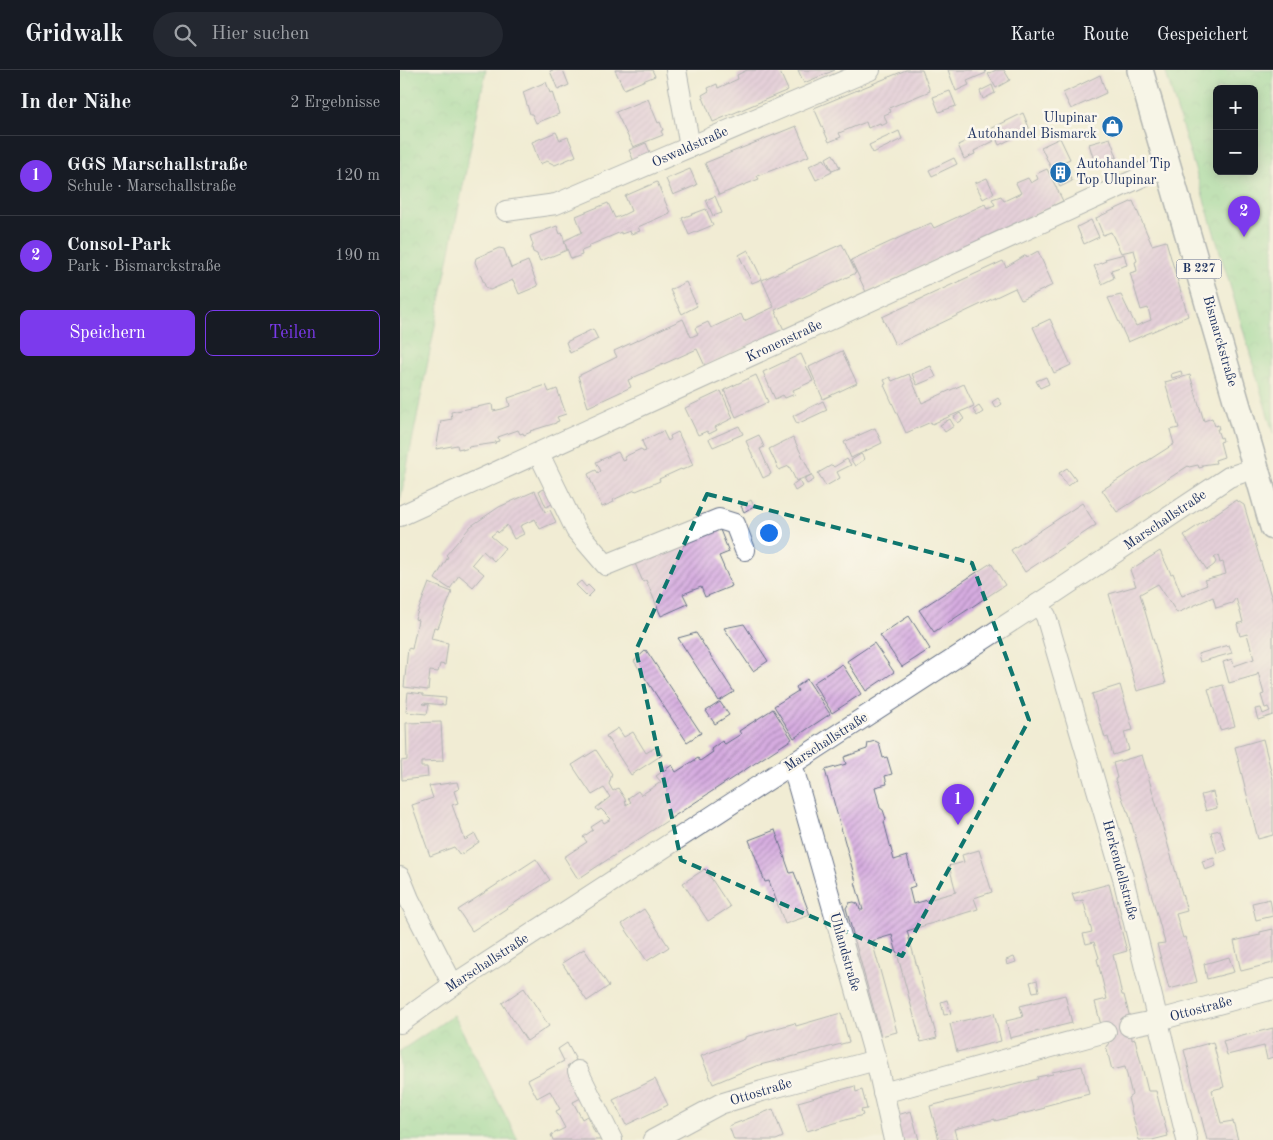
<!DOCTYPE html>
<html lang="de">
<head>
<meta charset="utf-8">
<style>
  body { margin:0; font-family:"Old Standard TT",serif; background:#242831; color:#f1f3f6 }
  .controls { position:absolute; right:15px; top:15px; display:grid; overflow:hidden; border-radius:8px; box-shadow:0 2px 12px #0003 }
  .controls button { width:45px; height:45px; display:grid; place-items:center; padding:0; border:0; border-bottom:1px solid #363941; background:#171b24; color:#f1f3f6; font:25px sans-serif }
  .you { position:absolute; left:368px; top:462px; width:18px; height:18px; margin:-12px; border:4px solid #fff; border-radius:50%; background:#1a73e8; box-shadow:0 0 0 8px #1a73e833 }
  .badge { display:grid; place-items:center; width:32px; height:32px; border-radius:50%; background:#7c3aed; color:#fff; font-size:16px; font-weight:700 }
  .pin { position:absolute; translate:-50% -41px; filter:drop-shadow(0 1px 2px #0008) }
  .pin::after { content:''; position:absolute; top:26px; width:18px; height:15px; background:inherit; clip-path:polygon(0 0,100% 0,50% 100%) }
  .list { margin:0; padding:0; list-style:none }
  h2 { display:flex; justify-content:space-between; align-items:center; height:65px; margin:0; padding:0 20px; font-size:21px }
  h2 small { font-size:16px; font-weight:400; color:#9ea1a6 }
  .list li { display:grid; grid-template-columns:32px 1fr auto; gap:15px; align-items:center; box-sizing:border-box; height:80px; padding:0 20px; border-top:1px solid #363941 }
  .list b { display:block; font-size:19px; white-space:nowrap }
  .list p { margin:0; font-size:16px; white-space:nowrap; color:#9ea1a6 }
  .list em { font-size:16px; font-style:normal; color:#9ea1a6 }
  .actions { display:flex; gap:10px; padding:15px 20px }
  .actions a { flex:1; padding:11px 0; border:1px solid #7c3aed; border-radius:8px; text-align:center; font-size:18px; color:#7c3aed }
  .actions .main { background:#7c3aed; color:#fff }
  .icon { flex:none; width:28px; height:28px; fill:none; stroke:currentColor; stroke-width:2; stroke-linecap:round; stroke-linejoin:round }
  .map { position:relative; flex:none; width:873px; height:1070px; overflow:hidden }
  header { display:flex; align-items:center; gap:30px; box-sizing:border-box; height:70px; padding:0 25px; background:#171b24; border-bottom:1px solid #363941 }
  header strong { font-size:24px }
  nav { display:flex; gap:28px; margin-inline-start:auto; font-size:18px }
  .search { width:350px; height:45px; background:#242831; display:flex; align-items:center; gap:12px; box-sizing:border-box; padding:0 18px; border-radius:28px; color:#9ea1a6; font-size:19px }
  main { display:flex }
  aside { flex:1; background:#171b24 }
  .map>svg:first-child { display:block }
  .park { fill:url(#park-crowns); stroke:#528177; fill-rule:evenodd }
  .building { fill:url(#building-hatch) }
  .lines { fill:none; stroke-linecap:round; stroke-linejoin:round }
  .minor-casing { stroke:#667187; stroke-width:22 }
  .major-casing { stroke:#667187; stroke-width:28 }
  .minor { stroke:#fff; stroke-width:20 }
  .major { stroke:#fff; stroke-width:25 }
  .marked { fill:none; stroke:#0f766e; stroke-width:4; stroke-dasharray:10 6; stroke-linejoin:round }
  .labels { text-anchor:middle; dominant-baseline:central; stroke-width:5; stroke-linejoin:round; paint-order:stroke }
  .shield { fill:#fbf7ec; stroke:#5e6b89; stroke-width:1 }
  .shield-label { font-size:12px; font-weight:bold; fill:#1b2f5e }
  .poi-label { font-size:14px; fill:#1b2f5e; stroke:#fbf7ec; text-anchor:end }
  .street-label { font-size:14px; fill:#1b2f5e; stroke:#fbf7ec }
</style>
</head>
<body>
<header>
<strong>Gridwalk</strong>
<div class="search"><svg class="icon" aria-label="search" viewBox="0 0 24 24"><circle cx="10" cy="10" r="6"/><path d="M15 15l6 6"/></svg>Hier suchen</div>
<nav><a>Karte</a><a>Route</a><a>Gespeichert</a></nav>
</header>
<main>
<aside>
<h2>In der Nähe<small>2 Ergebnisse</small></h2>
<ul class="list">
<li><span class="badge">1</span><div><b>GGS Marschallstraße</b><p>Schule · Marschallstraße</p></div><em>120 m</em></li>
<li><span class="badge">2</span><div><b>Consol-Park</b><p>Park · Bismarckstraße</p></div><em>190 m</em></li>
</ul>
<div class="actions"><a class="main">Speichern</a><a>Teilen</a></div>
</aside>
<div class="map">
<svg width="873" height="1070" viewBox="0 0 873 1070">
  <defs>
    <pattern id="park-crowns" width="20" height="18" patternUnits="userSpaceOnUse" patternTransform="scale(1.25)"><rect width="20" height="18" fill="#88d390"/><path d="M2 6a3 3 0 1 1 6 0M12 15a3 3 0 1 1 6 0" fill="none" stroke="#75b57f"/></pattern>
    <pattern id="building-hatch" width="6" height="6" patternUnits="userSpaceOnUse" patternTransform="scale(1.25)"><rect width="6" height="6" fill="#d6ace0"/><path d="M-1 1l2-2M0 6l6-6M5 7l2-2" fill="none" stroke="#ad8cb9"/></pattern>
  </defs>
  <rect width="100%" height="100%" fill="#fbf7ec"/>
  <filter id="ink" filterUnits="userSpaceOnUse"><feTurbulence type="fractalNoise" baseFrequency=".02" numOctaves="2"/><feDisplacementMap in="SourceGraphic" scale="10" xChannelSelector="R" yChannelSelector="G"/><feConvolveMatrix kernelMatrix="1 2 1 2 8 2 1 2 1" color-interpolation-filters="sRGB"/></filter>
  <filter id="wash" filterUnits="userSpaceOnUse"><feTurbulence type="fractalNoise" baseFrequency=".0096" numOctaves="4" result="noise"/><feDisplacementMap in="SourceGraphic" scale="20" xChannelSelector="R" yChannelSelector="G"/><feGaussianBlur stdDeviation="1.12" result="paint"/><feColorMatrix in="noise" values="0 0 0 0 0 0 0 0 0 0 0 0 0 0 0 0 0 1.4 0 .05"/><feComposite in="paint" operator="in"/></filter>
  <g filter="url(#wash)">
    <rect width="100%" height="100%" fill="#f1ecd4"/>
    <g class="park">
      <path d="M 0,0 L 86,0 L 0,432 Z"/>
      <path d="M 765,0 L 873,0 L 873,363 L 835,232 ZM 817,19 L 854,19 L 854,101 L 817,101 Z"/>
      <path d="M 54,945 L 118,1070 L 0,1070 L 0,981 Z"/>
    </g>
    <g id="blocks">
      <g class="building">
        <path d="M 153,0 L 163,0 L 169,15 L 158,20 L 150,1 Z"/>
        <path d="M 215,0 L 252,0 L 255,6 L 224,19 Z"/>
        <path d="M 347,0 L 379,0 L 388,20 L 313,52 L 302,25 L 309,21 L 308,18 L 317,14 L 318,18 L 338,9 L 337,5 Z"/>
        <path d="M 398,0 L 435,0 L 404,13 Z"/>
        <path d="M 506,0 L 522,0 L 530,21 L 489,38 L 491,42 L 484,45 L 487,53 L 481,56 L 480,53 L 468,58 L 466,52 L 439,63 L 441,67 L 429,72 L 414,38 Z"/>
        <path d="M 548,0 L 585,0 L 586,3 L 567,11 L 569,15 L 556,21 Z"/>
        <path d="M 596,0 L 604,0 L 610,10 L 596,18 L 588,4 Z"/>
        <path d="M 700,5 L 706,23 L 671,39 L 663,23 Z"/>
        <path d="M 146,12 L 150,23 L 152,22 L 159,44 L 136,53 L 132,44 L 130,44 L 123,22 Z"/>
        <path d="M 592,15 L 595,23 L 583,29 L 580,21 Z"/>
        <path d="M 550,21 L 556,36 L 539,42 L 533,27 Z"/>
        <path d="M 248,29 L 258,53 L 260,52 L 263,60 L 261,61 L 263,65 L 233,77 L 216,42 Z"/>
        <path d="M 623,43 L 630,60 L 599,75 L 593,61 L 590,62 L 594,71 L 574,81 L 575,84 L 564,89 L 558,75 Z"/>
        <path d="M 396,56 L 409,86 L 357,106 L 359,109 L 319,125 L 305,93 Z"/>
        <path d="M 499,61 L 502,69 L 473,83 L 469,75 Z"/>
        <path d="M 156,62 L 160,70 L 168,67 L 176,86 L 155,95 L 147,91 L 140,94 L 132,72 Z"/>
        <path d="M 660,68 L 670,89 L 663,92 L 672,111 L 660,117 L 641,77 Z"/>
        <path d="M 710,68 L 717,87 L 695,94 L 689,74 Z"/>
        <path d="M 246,73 L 252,87 L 235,94 L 229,80 Z"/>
        <path d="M 433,84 L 440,98 L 432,101 L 426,88 Z"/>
        <path d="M 554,88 L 557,94 L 532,106 L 529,100 Z"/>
        <path d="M 424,89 L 432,102 L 416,110 L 409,96 Z"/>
        <path d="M 290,99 L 297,115 L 273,125 L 266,109 Z"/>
        <path d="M 647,99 L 663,131 L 466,222 L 451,190 L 531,153 L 534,158 L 585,134 L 587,138 L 595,135 L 592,129 L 601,126 L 604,131 L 621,123 L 616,113 L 628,108 L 631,113 L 638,109 L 636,104 Z"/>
        <path d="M 587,108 L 594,123 L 583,129 L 575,113 Z"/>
        <path d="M 257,112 L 270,143 L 238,157 L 240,161 L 231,164 L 230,161 L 221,164 L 221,162 L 188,176 L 189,178 L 181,181 L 182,185 L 171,189 L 164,171 L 182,162 L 176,146 L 208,133 L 215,148 L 223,145 L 231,141 L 225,126 Z"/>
        <path d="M 315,126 L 322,143 L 313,146 L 306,130 Z"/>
        <path d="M 733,131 L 752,175 L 766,171 L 788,246 L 728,272 L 708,228 L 721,225 L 736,256 L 751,250 L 748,238 L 741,240 L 730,203 L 737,201 L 735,192 L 737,191 L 734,180 L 721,183 L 711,162 L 703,165 L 696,148 Z"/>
        <path d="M 306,139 L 313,155 L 289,165 L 282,148 Z"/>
        <path d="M 691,150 L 699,167 L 684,174 L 677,157 Z"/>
        <path d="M 157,156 L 160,164 L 162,163 L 167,180 L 140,191 L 137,184 L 133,182 L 132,178 L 133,175 L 130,166 Z"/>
        <path d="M 442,174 L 456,203 L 375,240 L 384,260 L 305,296 L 297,279 L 228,310 L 231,317 L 188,337 L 178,306 L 217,287 L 214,281 L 283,249 L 291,267 L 298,264 L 295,258 L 308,252 L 311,258 L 341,244 L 344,251 L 374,237 L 362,210 Z"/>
        <path d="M 99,178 L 104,179 L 111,198 L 128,191 L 138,216 L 119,224 L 113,210 L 90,220 L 86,218 L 75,192 L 76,188 Z"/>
        <path d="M 348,180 L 362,209 L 352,213 L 339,185 Z"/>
        <path d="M 638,181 L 653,215 L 621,230 L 615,218 L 495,275 L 482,247 L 603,191 L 606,197 L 626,185 L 627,187 Z"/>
        <path d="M 724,184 L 727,195 L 711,200 L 714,208 L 702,214 L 694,196 L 706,191 L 705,189 Z"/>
        <path d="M 286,212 L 297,236 L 282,244 L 270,220 Z"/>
        <path d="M 650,249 L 671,295 L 654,303 L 633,257 Z"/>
        <path d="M 193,259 L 198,269 L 170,283 L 166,272 Z"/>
        <path d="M 442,281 L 457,313 L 423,329 L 409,297 Z"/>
        <path d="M 401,284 L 413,311 L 393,320 L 395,324 L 385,328 L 383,325 L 375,329 L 363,302 Z"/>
        <path d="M 531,296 L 536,307 L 517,315 L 512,304 Z"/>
        <path d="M 781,301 L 782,305 L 772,308 L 771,304 Z"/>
        <path d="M 509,304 L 522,333 L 564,314 L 574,336 L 532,354 L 531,352 L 506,363 L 484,315 L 486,314 L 484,310 L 490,307 L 492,311 Z"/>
        <path d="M 356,305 L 368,332 L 336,347 L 324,320 Z"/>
        <path d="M 790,305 L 804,351 L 812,348 L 815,356 L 818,355 L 819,359 L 817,359 L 820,368 L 822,367 L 823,371 L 820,372 L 824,387 L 815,390 L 816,393 L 802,395 L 803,397 L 799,398 L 798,395 L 789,397 L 788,396 L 717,442 L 702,420 L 774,374 L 770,360 L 779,358 L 765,312 Z"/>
        <path d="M 646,307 L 649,314 L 640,318 L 636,311 Z"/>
        <path d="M 146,315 L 149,322 L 157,319 L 166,344 L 157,347 L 159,351 L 156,352 L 156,353 L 130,361 L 131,362 L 124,365 L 123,363 L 120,364 L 118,360 L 98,367 L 99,371 L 95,372 L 96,373 L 68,377 L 69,378 L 62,380 L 62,378 L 58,379 L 57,375 L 36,379 L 41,351 L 52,349 L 51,342 L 92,334 L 93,341 L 102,339 L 110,336 L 108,328 Z"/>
        <path d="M 321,321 L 333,348 L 315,357 L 317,360 L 309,364 L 307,361 L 298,365 L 285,338 Z"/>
        <path d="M 598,328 L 602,334 L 596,338 L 592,332 Z"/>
        <path d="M 423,331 L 427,340 L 397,354 L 393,346 Z"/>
        <path d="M 579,336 L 583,342 L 577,346 L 573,340 Z"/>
        <path d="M 560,343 L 564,349 L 558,353 L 554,347 Z"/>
        <path d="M 550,349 L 554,356 L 545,362 L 540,355 Z"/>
        <path d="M 339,356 L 343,364 L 313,377 L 309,369 Z"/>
        <path d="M 475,358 L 482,373 L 451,388 L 444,372 Z"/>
        <path d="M 263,361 L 268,371 L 271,369 L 270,366 L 278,362 L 293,395 L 282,400 L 281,399 L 259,409 L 260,411 L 236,421 L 235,420 L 213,430 L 214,432 L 202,437 L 188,404 L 196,400 L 198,403 L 201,401 L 196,392 L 218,382 L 223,391 L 226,390 L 224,387 L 241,379 L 243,382 L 246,381 L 242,371 Z"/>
        <path d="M 359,365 L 364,377 L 360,379 L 371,404 L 363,408 L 346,371 Z"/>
        <path d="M 393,367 L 414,410 L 407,414 L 404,409 L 411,405 L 396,411 L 389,396 L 379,400 L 369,379 Z"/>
        <path d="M 461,384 L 465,389 L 455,396 L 451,390 Z"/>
        <path d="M 447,389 L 451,395 L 437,402 L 440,408 L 426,416 L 418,403 L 432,395 L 434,397 Z"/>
        <path d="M 667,398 L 676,410 L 667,416 L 659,403 Z"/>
        <path d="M 399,410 L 403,416 L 395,421 L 392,415 Z"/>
        <path d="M 147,417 L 154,433 L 146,437 L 139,421 Z"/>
        <path d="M 135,421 L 145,442 L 150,440 L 156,452 L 140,459 L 135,449 L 120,456 L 124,464 L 114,469 L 107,455 L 98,463 L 97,461 L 91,466 L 105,478 L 94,491 L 83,481 L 72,494 L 84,504 L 73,517 L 59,505 L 50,519 L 35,509 L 48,487 L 46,485 L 71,456 L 99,437 Z"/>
        <path d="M 351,430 L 354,436 L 344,442 L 341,436 Z"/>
        <path d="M 836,430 L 844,435 L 873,533 L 873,645 L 858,650 L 855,639 L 861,638 L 863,644 L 870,641 L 868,637 L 865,638 L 861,625 L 864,624 L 858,602 L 857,605 L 829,613 L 823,592 L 832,589 L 834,596 L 854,589 L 847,564 L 840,566 L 837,554 L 843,552 L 836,528 L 832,533 L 816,538 L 813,527 L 777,543 L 758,514 L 740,524 L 766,613 L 737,621 L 709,524 L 736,516 L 730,500 L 760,481 L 771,504 L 773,503 L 782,526 L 785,525 L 785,524 L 807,515 L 804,510 L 826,504 L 823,492 L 820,493 L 818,485 L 814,488 L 816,492 L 814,495 L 807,500 L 784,465 Z"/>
        <path d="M 682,433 L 696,455 L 625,502 L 611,480 Z"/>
        <path d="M 318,455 L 329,482 L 319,486 L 332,516 L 305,527 L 301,517 L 283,524 L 288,534 L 261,546 L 246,510 L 243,512 L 233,489 L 278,474 L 279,476 L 285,474 L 283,470 Z"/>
        <path d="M 591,493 L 605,515 L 534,562 L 519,540 Z"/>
        <path d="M 181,511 L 186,517 L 188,515 L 194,521 L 188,527 L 176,515 Z"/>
        <path d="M 29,513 L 52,522 L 38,558 L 34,557 L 31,569 L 48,573 L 45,595 L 40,594 L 38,602 L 30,601 L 28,620 L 4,617 L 8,578 L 12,579 L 18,550 L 15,549 Z"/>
        <path d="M 509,546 L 530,579 L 502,597 L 480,565 Z"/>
        <path d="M 344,554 L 368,591 L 353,601 L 324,558 Z"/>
        <path d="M 296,563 L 334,622 L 319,631 L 278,568 Z"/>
        <path d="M 474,573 L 494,602 L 466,621 L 447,591 Z"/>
        <path d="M 829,575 L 832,583 L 800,592 L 798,584 Z"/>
        <path d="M 246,580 L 301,663 L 287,672 L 234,591 Z"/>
        <path d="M 442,594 L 461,624 L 432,643 L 413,613 Z"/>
        <path d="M 407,609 L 430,644 L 394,668 L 374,636 L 398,621 L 396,617 Z"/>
        <path d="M 720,615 L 733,660 L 724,662 L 729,680 L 713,685 L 708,667 L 705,668 L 692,624 Z"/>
        <path d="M 823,615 L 835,656 L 820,660 L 808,619 Z"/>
        <path d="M 8,622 L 23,624 L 23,626 L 46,628 L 45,635 L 23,633 L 22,634 L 29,635 L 27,644 L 6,642 Z"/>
        <path d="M 320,632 L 329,645 L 315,654 L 306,641 Z"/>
        <path d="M 373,639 L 392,669 L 178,809 L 164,787 L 187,772 L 183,767 L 193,760 L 191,757 L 202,750 L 204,753 L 211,749 L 201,739 L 198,741 L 196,738 L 210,727 L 204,718 L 192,725 L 172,695 L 196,680 L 212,704 L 209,714 L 213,721 L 218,718 L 225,729 L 226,735 L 231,732 L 228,728 L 238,721 L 241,725 L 261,712 L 256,706 L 272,695 L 276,702 L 298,688 L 300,691 L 313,682 L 311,679 L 322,671 L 325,674 L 341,664 L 339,661 Z"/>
        <path d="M 41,652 L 43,691 L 21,692 L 21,697 L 27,697 L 28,707 L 2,710 L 1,691 L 7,690 L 6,653 Z"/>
        <path d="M 218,658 L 224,667 L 233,662 L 246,683 L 256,677 L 262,685 L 231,705 L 206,666 Z"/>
        <path d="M 863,669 L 873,709 L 873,765 L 858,769 L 835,677 Z"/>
        <path d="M 475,671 L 479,673 L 483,688 L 487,687 L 492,704 L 485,706 L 487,714 L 475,717 L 480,738 L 483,740 L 486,749 L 484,752 L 494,790 L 507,786 L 515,816 L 509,818 L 513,834 L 556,822 L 549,796 L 564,792 L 562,785 L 579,780 L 592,822 L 574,828 L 578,839 L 507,861 L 537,968 L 521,972 L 492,865 L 472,871 L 497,962 L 481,966 L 446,838 L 449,833 L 454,832 L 458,834 L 460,840 L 463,840 L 455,812 L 456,812 L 425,700 L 446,694 L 444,687 L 467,679 L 468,673 Z"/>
        <path d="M 742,685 L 787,841 L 776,844 L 783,868 L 785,867 L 797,912 L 769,919 L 757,874 L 765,873 L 728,741 L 727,741 L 715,709 L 717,708 L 713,693 Z"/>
        <path d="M 57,712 L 59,719 L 54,721 L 58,733 L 52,735 L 65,770 L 75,764 L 79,772 L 60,785 L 54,777 L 30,786 L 12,735 L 33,728 L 29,716 Z"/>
        <path d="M 813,722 L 817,738 L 806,741 L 801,725 Z"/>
        <path d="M 375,760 L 390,803 L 394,802 L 410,845 L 385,854 L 369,811 L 365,812 L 349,770 Z"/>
        <path d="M 820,760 L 826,780 L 817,783 L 811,762 Z"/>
        <path d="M 814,788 L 816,796 L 805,800 L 802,791 Z"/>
        <path d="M 136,789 L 150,810 L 72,861 L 58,840 Z"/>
        <path d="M 305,799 L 330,837 L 308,851 L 283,813 Z"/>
        <path d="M 709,814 L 727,881 L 713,885 L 722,925 L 724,925 L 730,948 L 732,970 L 735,969 L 748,1021 L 756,1021 L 768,1066 L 752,1070 L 739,1070 L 728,1028 L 732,1025 L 725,997 L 712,1000 L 706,976 L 709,975 L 704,954 L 701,955 L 695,932 L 707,929 L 697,889 L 699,888 L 694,872 L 686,874 L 683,864 L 692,862 L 683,830 L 675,832 L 672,824 Z"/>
        <path d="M 870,829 L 873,846 L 856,850 L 852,833 Z"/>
        <path d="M 244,839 L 269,877 L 247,891 L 222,854 Z"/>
        <path d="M 873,859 L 873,893 L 841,901 L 834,871 L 860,865 L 860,862 Z"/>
        <path d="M 184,879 L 209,916 L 187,931 L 162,893 Z"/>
        <path d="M 614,887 L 616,892 L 607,895 L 606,890 Z"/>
        <path d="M 829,887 L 834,902 L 807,909 L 804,894 Z"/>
        <path d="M 637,910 L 639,921 L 633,922 L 630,912 Z"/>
        <path d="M 124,918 L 149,956 L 127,971 L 102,933 Z"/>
        <path d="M 665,925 L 672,953 L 610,968 L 606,951 L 623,947 L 620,936 Z"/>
        <path d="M 547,930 L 551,944 L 544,945 L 541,932 Z"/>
        <path d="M 441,943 L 449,972 L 356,996 L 313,1014 L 301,986 L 345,969 L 345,967 L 395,953 L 396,956 Z"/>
        <path d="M 594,943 L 601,971 L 557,982 L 550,954 Z"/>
        <path d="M 873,958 L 873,987 L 867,989 L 864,976 L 827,985 L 823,971 Z"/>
        <path d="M 813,972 L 824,1017 L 812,1020 L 821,1053 L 833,1051 L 838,1070 L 807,1070 L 784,980 Z"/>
        <path d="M 167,973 L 176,990 L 167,996 L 171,1002 L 168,1003 L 181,1028 L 173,1032 L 182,1049 L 187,1046 L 195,1063 L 197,1062 L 201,1070 L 153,1070 L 151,1065 L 165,1058 L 156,1041 L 160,1039 L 150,1021 L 137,1028 L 128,1010 L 164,991 L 158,979 Z"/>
        <path d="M 682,996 L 689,1024 L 644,1036 L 645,1038 L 595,1051 L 595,1049 L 554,1059 L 557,1070 L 539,1070 L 530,1036 L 638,1009 L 637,1007 L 653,1004 L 652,1002 Z"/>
        <path d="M 255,1009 L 268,1035 L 226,1055 L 213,1030 Z"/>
        <path d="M 455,1016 L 456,1022 L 462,1020 L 467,1039 L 461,1040 L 463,1045 L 407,1061 L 398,1032 Z"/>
        <path d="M 373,1039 L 383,1067 L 376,1070 L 334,1070 L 329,1056 Z"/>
        <path d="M 511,1041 L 519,1070 L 501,1070 L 494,1046 Z"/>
      </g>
    </g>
  </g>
  <g filter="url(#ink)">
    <use href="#blocks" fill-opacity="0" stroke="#667187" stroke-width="1"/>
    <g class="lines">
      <defs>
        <g id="minor">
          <path d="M 276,0 L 290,77"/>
          <path d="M 106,141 L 156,134 L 470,0"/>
          <path d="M 139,384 L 176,460 L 206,495 L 319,449 L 335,454 L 345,480"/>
          <path d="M 0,446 L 750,103 L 769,97"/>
          <path d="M 638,534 L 646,546 L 722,804 L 787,1070"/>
          <path d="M 392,694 L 476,990 L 494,1070"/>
          <path d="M 0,807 L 9,829 L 53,915"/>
          <path d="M 0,953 L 53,915 L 638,534 L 829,407 L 856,398"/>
          <path d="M 729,956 L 759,950 L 873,919"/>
          <path d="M 178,1001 L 212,1070"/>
          <path d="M 483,1023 L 706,962"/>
          <path d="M 253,1070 L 320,1034 L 362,1021 L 476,990"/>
        </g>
        <path id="major" d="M 740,0 L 873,457"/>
      </defs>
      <use href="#minor" class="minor-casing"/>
      <use href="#major" class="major-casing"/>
      <use href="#minor" class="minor"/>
      <use href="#major" class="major"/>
    </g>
  </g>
  <path d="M0 0H873V1070H0ZM 307,424 L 572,493 L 629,650 L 502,886 L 281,790 L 236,580 Z" fill="#f1ecd4" fill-opacity=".55" fill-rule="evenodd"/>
  <path class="marked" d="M 307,424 L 572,493 L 629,650 L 502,886 L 281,790 L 236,580 Z"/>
  <defs>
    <symbol id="shop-disc" viewBox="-11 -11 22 22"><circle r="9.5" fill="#1f6fb2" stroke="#fbf7ec"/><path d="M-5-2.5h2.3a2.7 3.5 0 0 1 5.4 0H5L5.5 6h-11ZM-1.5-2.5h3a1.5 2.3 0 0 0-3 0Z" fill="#fff"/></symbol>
    <symbol id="building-disc" viewBox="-11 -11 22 22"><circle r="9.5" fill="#1f6fb2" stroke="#fbf7ec"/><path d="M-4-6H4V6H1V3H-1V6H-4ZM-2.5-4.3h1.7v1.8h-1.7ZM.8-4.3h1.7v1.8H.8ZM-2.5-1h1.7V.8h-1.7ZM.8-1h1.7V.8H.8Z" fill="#fff"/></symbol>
  </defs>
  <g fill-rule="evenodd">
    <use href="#shop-disc" x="700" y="44" width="25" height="25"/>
    <use href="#building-disc" x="648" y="90" width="25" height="25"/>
  </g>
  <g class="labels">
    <rect class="shield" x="776.5" y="189.5" width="45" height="19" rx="4"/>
    <g class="shield-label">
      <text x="799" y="199">B 227</text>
    </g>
    <g class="poi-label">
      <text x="697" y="48">Ulupinar<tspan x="697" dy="16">Autohandel Bismarck</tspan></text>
      <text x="676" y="94" text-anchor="start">Autohandel Tip<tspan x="676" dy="16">Top Ulupinar</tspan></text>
    </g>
    <g class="street-label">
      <text transform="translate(290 77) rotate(-24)">Oswaldstraße</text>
      <text transform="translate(384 271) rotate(-25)">Kronenstraße</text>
      <text transform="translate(820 271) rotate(74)">Bismarckstraße</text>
      <text transform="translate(765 450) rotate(-34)">Marschallstraße</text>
      <text transform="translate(426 672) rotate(-33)">Marschallstraße</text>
      <text transform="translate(720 800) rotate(75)">Herkendellstraße</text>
      <text transform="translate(445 882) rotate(74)">Uhlandstraße</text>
      <text transform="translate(87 893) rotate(-33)">Marschallstraße</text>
      <text transform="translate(801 939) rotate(-15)">Ottostraße</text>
      <text transform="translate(361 1022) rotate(-17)">Ottostraße</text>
    </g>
  </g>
</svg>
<div class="controls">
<button>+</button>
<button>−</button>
</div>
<div class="you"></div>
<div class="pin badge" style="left:558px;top:755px">1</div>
<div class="pin badge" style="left:844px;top:167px">2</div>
</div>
</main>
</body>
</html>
